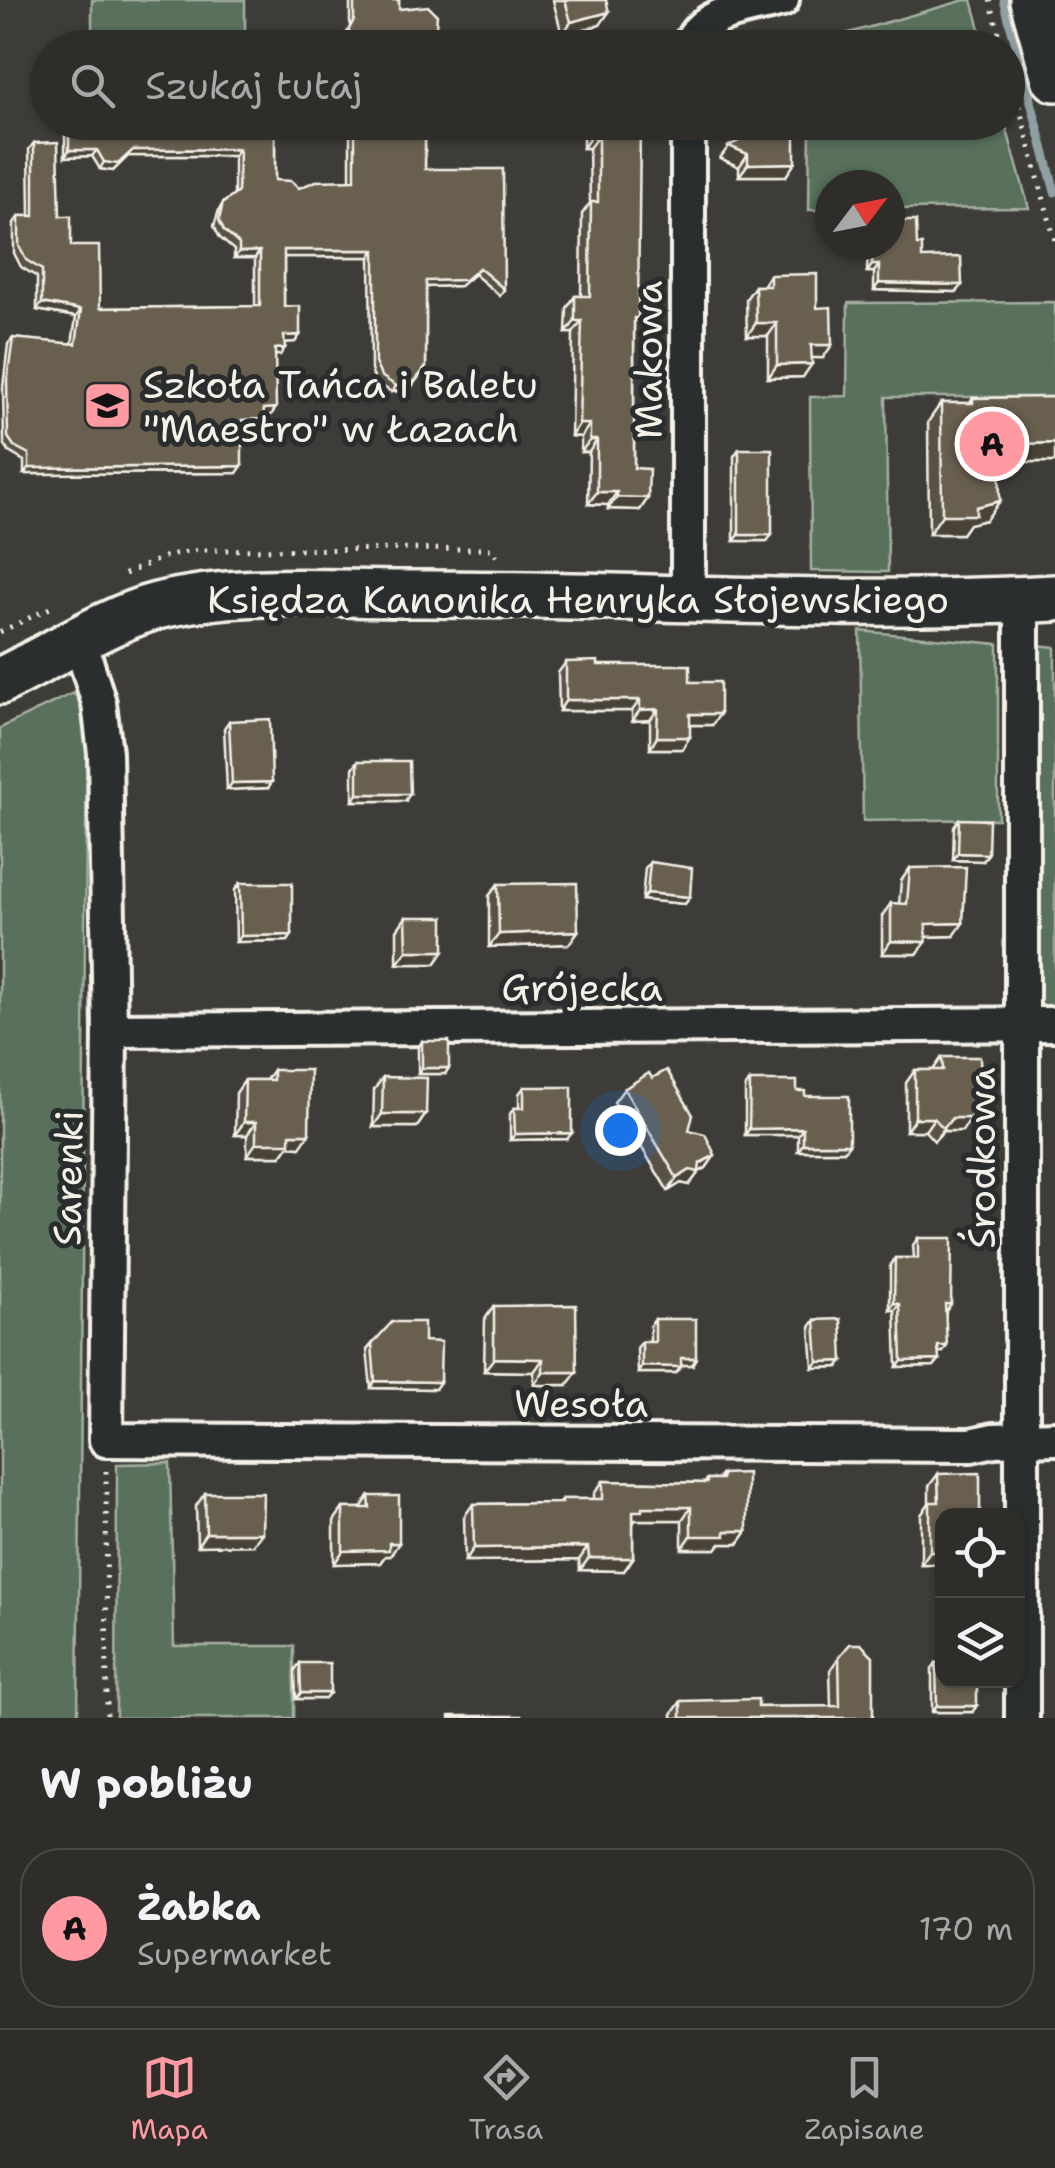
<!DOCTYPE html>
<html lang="pl">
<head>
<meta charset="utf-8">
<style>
  body { margin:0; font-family:"Shantell Sans",sans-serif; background:#3a3936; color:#f1f3f6 }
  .controls { position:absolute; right:30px; bottom:30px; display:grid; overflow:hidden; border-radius:20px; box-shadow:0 2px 8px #0004 }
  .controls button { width:90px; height:90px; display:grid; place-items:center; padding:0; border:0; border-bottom:2px solid #494947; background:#2e2d2a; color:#f1f3f6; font:50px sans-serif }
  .compass { position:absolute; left:815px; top:170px; width:90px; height:90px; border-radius:50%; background:#2e2d2a; box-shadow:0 2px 8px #0004; rotate:58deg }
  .you { position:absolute; left:620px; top:1130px; width:35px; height:35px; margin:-25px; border:8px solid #fff; border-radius:50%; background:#1a73e8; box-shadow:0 0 0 15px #1a73e833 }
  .badge { display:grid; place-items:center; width:65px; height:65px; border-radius:50%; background:#ff9aa2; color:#111; font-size:32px; font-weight:700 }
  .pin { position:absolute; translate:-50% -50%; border:5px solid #fff; box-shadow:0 2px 10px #0006 }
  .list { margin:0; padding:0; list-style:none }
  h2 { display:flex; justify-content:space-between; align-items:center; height:130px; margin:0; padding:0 40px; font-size:42px }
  h2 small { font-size:32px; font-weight:400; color:#a7a8a8 }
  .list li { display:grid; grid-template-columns:65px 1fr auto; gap:30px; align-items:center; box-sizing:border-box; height:160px; margin:0 20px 20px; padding:0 20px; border:2px solid #494947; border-radius:40px }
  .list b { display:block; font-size:38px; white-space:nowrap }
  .list p { margin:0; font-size:32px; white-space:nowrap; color:#a7a8a8 }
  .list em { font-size:32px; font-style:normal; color:#a7a8a8 }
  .icon { flex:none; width:55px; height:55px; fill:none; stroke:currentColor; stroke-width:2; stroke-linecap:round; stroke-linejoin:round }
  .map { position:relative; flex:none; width:1055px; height:1718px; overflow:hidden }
  .search { position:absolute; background:#2e2d2a; box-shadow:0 2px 8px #0004; left:30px; right:30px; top:30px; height:110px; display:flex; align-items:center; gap:25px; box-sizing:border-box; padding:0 35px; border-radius:55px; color:#a7a8a8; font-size:38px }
  .sheet { height:310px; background:#2e2d2a }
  nav { display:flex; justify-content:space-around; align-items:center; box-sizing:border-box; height:140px; border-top:2px solid #494947; background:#2e2d2a; font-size:28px; color:#a7a8a8 }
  nav a { display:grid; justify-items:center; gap:5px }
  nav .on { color:#ff9aa2 }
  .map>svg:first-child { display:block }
  .green { fill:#596f5b; stroke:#a6b0a2; stroke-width:2.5 }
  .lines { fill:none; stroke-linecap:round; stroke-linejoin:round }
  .stream { stroke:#909fa2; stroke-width:9 }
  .street-casing { stroke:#f4f1e8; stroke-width:40 }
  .secondary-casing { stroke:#f4f1e8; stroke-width:52 }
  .path { stroke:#f4f1e8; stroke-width:5; stroke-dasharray:2.5 8; stroke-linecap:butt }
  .street { stroke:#2a2d2e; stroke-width:32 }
  .secondary { stroke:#2a2d2e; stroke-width:45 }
  .wall { fill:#595144; stroke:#f4f1e8; stroke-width:2.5 }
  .shaded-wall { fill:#494237; stroke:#f4f1e8; stroke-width:2.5 }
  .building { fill:#685e4f; stroke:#f4f1e8; stroke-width:2.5 }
  .labels { text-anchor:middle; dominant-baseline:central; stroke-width:10; stroke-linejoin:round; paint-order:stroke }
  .street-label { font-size:38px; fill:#f4f1e8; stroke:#2a2d2e }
  .poi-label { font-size:38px; fill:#f4f1e8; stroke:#2a2d2e; text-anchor:start }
</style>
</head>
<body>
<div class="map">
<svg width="1055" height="1718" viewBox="0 0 1055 1718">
  <rect width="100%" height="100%" fill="#3d3c38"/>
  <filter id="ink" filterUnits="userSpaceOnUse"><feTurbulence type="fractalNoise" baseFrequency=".01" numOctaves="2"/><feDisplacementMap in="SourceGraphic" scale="20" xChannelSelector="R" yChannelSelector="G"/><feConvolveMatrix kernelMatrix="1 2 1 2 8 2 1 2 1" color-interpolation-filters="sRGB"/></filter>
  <g filter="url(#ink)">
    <g class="green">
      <rect x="92" y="0" width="153" height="37"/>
      <path d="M 965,0 L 972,0 L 985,47 L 810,47 L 810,44 Z"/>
      <path d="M 810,122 L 1005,123 L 1029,208 L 890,209 L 890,185 L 830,185 L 830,210 L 809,210 Z"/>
      <path d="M 1055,302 L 1055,397 L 886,397 L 888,572 L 811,571 L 810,397 L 847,396 L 848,303 Z"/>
      <path d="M 860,631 L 998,644 L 998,819 L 863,821 Z"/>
      <path d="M 1036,645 L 1055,647 L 1055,1007 L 1036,1007 Z"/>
      <path d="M 73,693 L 87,710 L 78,1718 L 0,1718 L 0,728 Z"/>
      <path d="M 170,1463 L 174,1646 L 294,1646 L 294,1718 L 116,1718 L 117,1464 Z"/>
    </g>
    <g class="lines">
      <path class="stream" d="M 1004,0 L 1055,192"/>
      <defs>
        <g id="street">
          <path d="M 689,48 C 699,11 750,9 782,0"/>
          <path d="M 688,122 L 688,598"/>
          <path d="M 1022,599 L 1022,1718"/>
          <path d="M 80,642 L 99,703 L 105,753 L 110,1030 L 106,1440 L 971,1445 L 994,1440 L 1055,1438"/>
          <path d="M 110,1030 L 1055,1024"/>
        </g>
        <g id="secondary">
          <path d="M 1033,0 L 1055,78"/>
          <path d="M 0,681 C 47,659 109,618 157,606 C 239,586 328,594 412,594 C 626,593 842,610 1055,598"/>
        </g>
      </defs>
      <use href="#street" class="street-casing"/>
      <use href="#secondary" class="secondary-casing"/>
      <g class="path">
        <path d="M 990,0 L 1003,48"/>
        <path d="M 1008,65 L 1055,241"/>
        <path d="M 125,574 L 169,555 L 199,550 L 493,549 L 498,559"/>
        <path d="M 0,632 L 52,607"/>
        <path d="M 106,1471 L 107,1718"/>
      </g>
      <use href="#street" class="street"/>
      <use href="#secondary" class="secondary"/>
    </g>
    <g class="wall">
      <path d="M 350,0 L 399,0 L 399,9 L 432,34 L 426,40 L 425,48 L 350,48 L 350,42 L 344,38 L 350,27 Z"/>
      <path d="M 553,0 L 606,0 L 600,25 L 562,35 Z"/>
      <path d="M 65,122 L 275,122 L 275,180 L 299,188 L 350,181 L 350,126 L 345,122 L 425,122 L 425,169 L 504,289 L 500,296 L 474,274 L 460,286 L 426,287 L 426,367 L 410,389 L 392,392 L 376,383 L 371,370 L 370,257 L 284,257 L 284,307 L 300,335 L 295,342 L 284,342 L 280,355 L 275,355 L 271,415 L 264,415 L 263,419 L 259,426 L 242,426 L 237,473 L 24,474 L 24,461 L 9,452 L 4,443 L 3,387 L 8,344 L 13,338 L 72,344 L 76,317 L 37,310 L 37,277 L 21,267 L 14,253 L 14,223 L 19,216 L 30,216 L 29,149 L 34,143 L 71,246 L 100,308 L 255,306 L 255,258 L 234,258 L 234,250 L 220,238 L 214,226 L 219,210 L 223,203 L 234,196 L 234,156 L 128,156 L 113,171 L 100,169 L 92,156 L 65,157 Z"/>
      <path d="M 583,122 L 646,122 L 640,132 L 634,324 L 634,468 L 648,498 L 640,510 L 608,509 L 608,505 L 588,504 L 589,452 L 581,452 L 581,437 L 571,436 L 573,333 L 566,333 L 567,308 L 575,296 L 581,296 L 582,214 L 590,203 L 589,148 L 583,148 Z"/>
      <path d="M 745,122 L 795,126 L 786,176 L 739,176 L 739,167 L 720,158 L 739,141 L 739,130 Z"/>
      <path d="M 868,245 L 917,245 L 922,258 L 962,285 L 957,292 L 874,290 L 874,272 L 867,272 Z"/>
      <path d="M 770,275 L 817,308 L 823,358 L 812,358 L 803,377 L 768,378 L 768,336 L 747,336 L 746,299 L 755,286 L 763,286 Z"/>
      <path d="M 973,398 L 1053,462 L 1011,462 L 1006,469 L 999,469 L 986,520 L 969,524 L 962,534 L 929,534 L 928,422 L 941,403 L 970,403 Z"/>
      <path d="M 739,449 L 767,541 L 734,541 L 734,456 Z"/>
      <path d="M 566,662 L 598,665 L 690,682 L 712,725 L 690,725 L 682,749 L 650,749 L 650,720 L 632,721 L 632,711 L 559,711 L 558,673 Z"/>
      <path d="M 229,721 L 268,788 L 227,790 L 224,728 Z"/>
      <path d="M 358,761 L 405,801 L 353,801 L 353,768 Z"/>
      <path d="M 959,819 L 983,861 L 953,860 L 954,826 Z"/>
      <path d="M 650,862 L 690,897 L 685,904 L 642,900 L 645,868 Z"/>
      <path d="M 910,868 L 954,936 L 926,937 L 926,942 L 917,954 L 882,954 L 882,916 L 891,903 L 899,904 L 901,881 Z"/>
      <path d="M 240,883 L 292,935 L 288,941 L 236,942 L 235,890 Z"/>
      <path d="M 498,884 L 578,931 L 569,944 L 489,947 L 489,896 Z"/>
      <path d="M 406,917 L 444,951 L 435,964 L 397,964 L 397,930 Z"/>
      <path d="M 422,1041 L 445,1074 L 418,1074 L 418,1048 Z"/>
      <path d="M 942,1057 L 974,1098 L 971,1118 L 962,1131 L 943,1131 L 934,1141 L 925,1131 L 906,1131 L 906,1083 L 915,1070 L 933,1070 Z"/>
      <path d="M 273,1070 L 300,1147 L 288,1146 L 281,1156 L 247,1156 L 247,1135 L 235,1135 L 236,1093 L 245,1080 L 266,1080 Z"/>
      <path d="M 383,1077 L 426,1114 L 417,1127 L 373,1127 L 374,1090 Z"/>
      <path d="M 750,1081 L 797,1091 L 805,1096 L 849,1144 L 844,1151 L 798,1151 L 798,1135 L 745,1135 L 745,1088 Z"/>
      <path d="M 524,1087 L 567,1139 L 510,1140 L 510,1114 L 514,1108 L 519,1108 L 519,1094 Z"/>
      <path d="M 624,1089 L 689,1130 L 715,1155 L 706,1168 L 699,1172 L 689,1185 L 681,1183 L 668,1191 L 614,1102 Z"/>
      <path d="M 918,1238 L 951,1304 L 946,1311 L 943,1352 L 938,1352 L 939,1360 L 934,1366 L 897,1367 L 895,1310 L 890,1310 L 890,1265 L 895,1258 L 914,1258 L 913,1245 Z"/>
      <path d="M 494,1306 L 567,1385 L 534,1385 L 534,1372 L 484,1371 L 485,1319 Z"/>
      <path d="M 655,1319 L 692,1365 L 681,1365 L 676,1373 L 638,1373 L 637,1348 L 642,1342 L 650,1342 L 650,1326 Z"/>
      <path d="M 815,1320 L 838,1367 L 813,1368 L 810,1327 Z"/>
      <path d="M 424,1341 L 435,1389 L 371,1388 L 367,1350 L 372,1344 Z"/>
      <path d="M 722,1474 L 747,1531 L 738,1544 L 720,1544 L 716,1549 L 682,1549 L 682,1520 L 635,1520 L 633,1523 L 633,1558 L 624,1571 L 580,1570 L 579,1560 L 465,1561 L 464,1517 L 473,1504 L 559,1503 L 562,1499 L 594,1499 L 594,1494 L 603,1481 L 705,1483 L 707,1479 L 718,1479 Z"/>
      <path d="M 938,1474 L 942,1564 L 921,1564 L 921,1515 L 929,1503 L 929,1486 Z"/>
      <path d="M 205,1493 L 253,1545 L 197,1546 L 196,1506 Z"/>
      <path d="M 369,1496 L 390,1556 L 385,1556 L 380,1563 L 334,1564 L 334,1521 L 343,1508 L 361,1508 Z"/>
      <path d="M 839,1657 L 873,1718 L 672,1718 L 672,1714 L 681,1701 L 758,1707 L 831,1706 L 830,1670 Z"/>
      <path d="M 300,1663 L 330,1693 L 325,1699 L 296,1699 L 295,1670 Z"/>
      <path d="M 936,1663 L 972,1712 L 932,1712 L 932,1669 Z"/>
    </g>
    <g class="shaded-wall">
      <path d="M 609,12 L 600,25 L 562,35 L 571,22 Z"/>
      <path d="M 591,136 L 598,136 L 589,148 L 583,148 Z"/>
      <path d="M 729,146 L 748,154 L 739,167 L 720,158 Z"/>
      <path d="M 239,149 L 234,156 L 128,156 L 113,171 L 100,169 L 104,162 L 133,150 Z"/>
      <path d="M 69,150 L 97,150 L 92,156 L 65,157 Z"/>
      <path d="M 795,163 L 786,176 L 739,176 L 748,164 Z"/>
      <path d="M 284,250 L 375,250 L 370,257 L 279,257 Z"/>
      <path d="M 260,251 L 255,258 L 234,258 L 239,252 Z"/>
      <path d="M 872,265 L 879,265 L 874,272 L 867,272 Z"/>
      <path d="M 479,268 L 474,274 L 460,286 L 421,287 L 426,281 Z"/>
      <path d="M 879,283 L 962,285 L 957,292 L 874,290 Z"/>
      <path d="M 42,303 L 81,310 L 76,317 L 37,310 Z"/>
      <path d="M 575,321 L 582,321 L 573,333 L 566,333 Z"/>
      <path d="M 756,323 L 777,323 L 768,336 L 747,336 Z"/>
      <path d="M 300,335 L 295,342 L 280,343 L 284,336 Z"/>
      <path d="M 811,345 L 832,345 L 823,358 L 802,358 Z"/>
      <path d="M 285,348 L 280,355 L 270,355 L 275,349 Z"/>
      <path d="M 812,364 L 803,377 L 768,378 L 777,365 Z"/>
      <path d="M 414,382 L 410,389 L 392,392 L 396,386 Z"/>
      <path d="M 276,408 L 271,415 L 259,416 L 264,409 Z"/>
      <path d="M 263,419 L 259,426 L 237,426 L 242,420 Z"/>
      <path d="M 579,424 L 590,424 L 581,437 L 571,436 Z"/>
      <path d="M 590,440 L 597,440 L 589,452 L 581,452 Z"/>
      <path d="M 1055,443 L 1055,460 L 1053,462 L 1011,462 L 1006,469 L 986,470 L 999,451 L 1019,444 Z"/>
      <path d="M 242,466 L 237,473 L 24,474 L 29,468 Z"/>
      <path d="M 597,492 L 617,492 L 608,505 L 588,504 Z"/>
      <path d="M 617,497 L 648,498 L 640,510 L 608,509 Z"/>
      <path d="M 1000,501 L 986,520 L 969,524 L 962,534 L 929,534 L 942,515 Z"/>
      <path d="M 739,535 L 772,535 L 767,541 L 734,541 Z"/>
      <path d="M 566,700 L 640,700 L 632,711 L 559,711 Z"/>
      <path d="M 658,709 L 650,720 L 632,721 L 640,710 Z"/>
      <path d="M 690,714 L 720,714 L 712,725 L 682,725 Z"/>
      <path d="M 657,737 L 690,737 L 682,749 L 650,749 Z"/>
      <path d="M 272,782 L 268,788 L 227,790 L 232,783 Z"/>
      <path d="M 358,794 L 410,794 L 405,801 L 353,801 Z"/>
      <path d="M 958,853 L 988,854 L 983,861 L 953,860 Z"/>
      <path d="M 647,893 L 690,897 L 685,904 L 642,900 Z"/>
      <path d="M 963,923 L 954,936 L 917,937 L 926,924 Z"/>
      <path d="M 578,931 L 569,944 L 489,947 L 499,934 Z"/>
      <path d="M 292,935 L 288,941 L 236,942 L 241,936 Z"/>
      <path d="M 891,941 L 926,942 L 917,954 L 882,954 Z"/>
      <path d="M 407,951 L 444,951 L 435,964 L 397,964 Z"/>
      <path d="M 422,1068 L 449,1068 L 445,1074 L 418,1074 Z"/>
      <path d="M 382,1114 L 426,1114 L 417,1127 L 373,1127 Z"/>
      <path d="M 915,1118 L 934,1118 L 925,1131 L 906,1131 Z"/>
      <path d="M 952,1118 L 971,1118 L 962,1131 L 943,1131 L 934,1141 Z"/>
      <path d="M 244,1122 L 256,1122 L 247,1135 L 235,1135 Z"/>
      <path d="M 803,1128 L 798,1135 L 745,1135 L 749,1129 Z"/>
      <path d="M 572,1133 L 567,1139 L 510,1140 L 515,1134 Z"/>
      <path d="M 290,1134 L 309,1134 L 300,1147 L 288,1146 L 281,1156 L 247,1156 L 256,1143 Z"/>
      <path d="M 803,1144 L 849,1144 L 844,1151 L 798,1151 Z"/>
      <path d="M 715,1155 L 706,1168 L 699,1172 L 689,1185 L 681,1183 L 668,1191 L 677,1178 Z"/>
      <path d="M 894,1303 L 900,1304 L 895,1310 L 890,1310 Z"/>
      <path d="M 938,1346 L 947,1346 L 943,1352 L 933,1352 Z"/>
      <path d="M 494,1358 L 543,1359 L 534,1372 L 484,1371 Z"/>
      <path d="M 681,1358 L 696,1358 L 692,1365 L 676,1365 Z"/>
      <path d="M 939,1360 L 934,1366 L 897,1367 L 902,1361 Z"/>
      <path d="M 843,1361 L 838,1367 L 813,1368 L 818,1362 Z"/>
      <path d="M 642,1366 L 681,1367 L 676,1373 L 638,1373 Z"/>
      <path d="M 543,1372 L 577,1372 L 567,1385 L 534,1385 Z"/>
      <path d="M 375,1381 L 440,1382 L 435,1389 L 371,1388 Z"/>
      <path d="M 642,1507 L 691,1507 L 682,1520 L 635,1520 L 633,1524 L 633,1511 Z"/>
      <path d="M 725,1531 L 747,1531 L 738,1544 L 720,1544 L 716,1549 L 682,1549 L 691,1536 Z"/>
      <path d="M 206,1533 L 262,1533 L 253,1545 L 197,1546 Z"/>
      <path d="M 389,1543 L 399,1543 L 390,1556 L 385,1556 L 380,1563 L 334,1564 L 343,1551 Z"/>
      <path d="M 588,1547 L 579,1560 L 465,1561 L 474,1548 Z"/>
      <path d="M 930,1551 L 942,1551 L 942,1564 L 921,1564 Z"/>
      <path d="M 589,1558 L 633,1558 L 624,1571 L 580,1570 Z"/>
      <path d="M 301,1693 L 330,1693 L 325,1699 L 296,1699 Z"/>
      <path d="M 937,1706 L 977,1706 L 972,1712 L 932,1712 Z"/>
    </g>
    <g class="building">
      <path d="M 354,0 L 399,0 L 399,9 L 428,6 L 437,15 L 436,27 L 426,38 L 425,48 L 354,48 L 354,35 L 348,31 L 354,20 Z"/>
      <path d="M 565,0 L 606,0 L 609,12 L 571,22 Z"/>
      <path d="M 69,122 L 275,122 L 275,180 L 291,181 L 299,188 L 316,181 L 355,180 L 355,122 L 425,122 L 425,169 L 503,169 L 504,289 L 479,268 L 465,280 L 426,281 L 426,367 L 414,382 L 396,386 L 381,376 L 375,363 L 375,250 L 284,250 L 284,307 L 300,306 L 300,335 L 284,336 L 285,348 L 275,349 L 276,408 L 264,409 L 263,419 L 242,420 L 242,466 L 29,468 L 29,454 L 14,446 L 8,437 L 7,380 L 13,338 L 76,344 L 81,310 L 42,303 L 42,270 L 26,260 L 19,246 L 19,216 L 34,216 L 34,143 L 58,142 L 60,216 L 71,216 L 71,246 L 99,246 L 100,308 L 260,306 L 260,251 L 239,252 L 239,244 L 224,231 L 219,220 L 223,203 L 238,192 L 239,149 L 133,150 L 118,164 L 104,162 L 97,150 L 69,150 Z"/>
      <path d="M 591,122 L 640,122 L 638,318 L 634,318 L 634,468 L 649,469 L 648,498 L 617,497 L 617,492 L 597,492 L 597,440 L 590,440 L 590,424 L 579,424 L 582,321 L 575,321 L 575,296 L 590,296 L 591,202 L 598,202 L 598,136 L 591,136 Z"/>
      <path d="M 748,122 L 795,122 L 795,163 L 748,164 L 748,154 L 729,146 L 748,136 Z"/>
      <path d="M 890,221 L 916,221 L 917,245 L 922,245 L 922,258 L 961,257 L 962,285 L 879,283 L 879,265 L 872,265 L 872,245 L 890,245 Z"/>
      <path d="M 817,274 L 817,308 L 831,307 L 832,345 L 811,345 L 812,364 L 777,365 L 777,323 L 756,323 L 755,286 L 770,286 L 770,275 Z"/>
      <path d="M 1055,397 L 1055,443 L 1019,444 L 1019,451 L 999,451 L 1000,501 L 976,507 L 976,515 L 942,515 L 941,403 L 973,403 L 973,398 Z"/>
      <rect x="739" y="449" width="33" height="86"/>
      <path d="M 598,661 L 598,665 L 690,665 L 690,682 L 720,682 L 720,714 L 690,714 L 690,737 L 657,737 L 658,709 L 640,710 L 640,700 L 566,700 L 566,662 Z"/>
      <path d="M 270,719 L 272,782 L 232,783 L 229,721 Z"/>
      <path d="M 358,761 L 409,761 L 410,794 L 358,794 Z"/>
      <path d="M 959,819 L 989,820 L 988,854 L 958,853 Z"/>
      <path d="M 650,862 L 692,868 L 690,897 L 647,893 Z"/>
      <path d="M 966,867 L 963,923 L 926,924 L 926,942 L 891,941 L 891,903 L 907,904 L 910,868 Z"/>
      <path d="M 240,883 L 292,883 L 292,935 L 241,936 Z"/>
      <path d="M 577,883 L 578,931 L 499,934 L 498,884 Z"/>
      <path d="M 406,917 L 444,917 L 444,951 L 407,951 Z"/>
      <rect x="422" y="1041" width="27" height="27"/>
      <path d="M 942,1057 L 980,1057 L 981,1088 L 975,1088 L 971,1118 L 952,1118 L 943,1128 L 934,1118 L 915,1118 L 915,1070 L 943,1070 Z"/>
      <path d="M 273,1070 L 310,1070 L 309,1134 L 290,1134 L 290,1143 L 256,1143 L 256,1122 L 244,1122 L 245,1080 L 273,1080 Z"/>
      <path d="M 667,1070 L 693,1115 L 689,1130 L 705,1134 L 715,1155 L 700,1163 L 699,1172 L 690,1170 L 677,1178 L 624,1089 L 649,1073 L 652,1078 Z"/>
      <path d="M 383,1077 L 427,1078 L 426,1114 L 382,1114 Z"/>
      <path d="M 750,1081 L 797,1081 L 797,1091 L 805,1091 L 805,1096 L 849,1096 L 849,1144 L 803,1144 L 803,1128 L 749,1129 Z"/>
      <path d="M 524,1087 L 572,1087 L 572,1133 L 515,1134 L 514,1108 L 524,1108 Z"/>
      <path d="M 918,1238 L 952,1238 L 951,1304 L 945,1304 L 947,1346 L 938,1346 L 939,1360 L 902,1361 L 900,1304 L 894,1303 L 895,1258 L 918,1258 Z"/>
      <path d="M 576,1305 L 577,1372 L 543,1372 L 543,1359 L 494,1358 L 494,1306 Z"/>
      <path d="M 655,1319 L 696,1319 L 696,1358 L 681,1358 L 681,1367 L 642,1366 L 642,1342 L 655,1342 Z"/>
      <path d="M 841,1319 L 843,1361 L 818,1362 L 815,1320 Z"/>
      <path d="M 392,1322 L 424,1322 L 424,1341 L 441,1342 L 440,1382 L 375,1381 L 372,1344 Z"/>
      <path d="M 747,1473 L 747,1531 L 725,1531 L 725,1536 L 691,1536 L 691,1507 L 642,1507 L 642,1511 L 633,1511 L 633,1558 L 589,1558 L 588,1547 L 474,1548 L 473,1504 L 562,1503 L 562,1499 L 603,1499 L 603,1481 L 707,1483 L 707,1479 L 722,1479 L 722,1474 Z"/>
      <path d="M 980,1473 L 980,1516 L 942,1516 L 942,1551 L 930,1551 L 930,1502 L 939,1502 L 938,1474 Z"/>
      <path d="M 205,1493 L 263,1493 L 262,1533 L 206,1533 Z"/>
      <path d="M 369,1496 L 399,1496 L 399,1543 L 389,1543 L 389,1550 L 343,1551 L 343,1508 L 370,1508 Z"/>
      <path d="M 850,1644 L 861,1644 L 873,1656 L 873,1718 L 681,1718 L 681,1701 L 758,1699 L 758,1707 L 840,1706 L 839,1657 Z"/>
      <path d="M 300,1663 L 330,1663 L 330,1693 L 301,1693 Z"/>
      <path d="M 936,1663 L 942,1663 L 942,1680 L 977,1680 L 977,1706 L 937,1706 Z"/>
      <rect x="450" y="1716" width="71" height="2"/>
    </g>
  </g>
  <defs>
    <symbol id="school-square" viewBox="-11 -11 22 22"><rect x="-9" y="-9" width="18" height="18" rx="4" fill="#ff9aa2" stroke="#2a2d2e"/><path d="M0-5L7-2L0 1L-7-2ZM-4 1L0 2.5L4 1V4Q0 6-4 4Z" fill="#111"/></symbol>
  </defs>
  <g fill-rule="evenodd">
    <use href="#school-square" x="80" y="378" width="55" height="55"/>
  </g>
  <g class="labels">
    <g class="street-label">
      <text transform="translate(648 360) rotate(-90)">Makowa</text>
      <text x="578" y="599">Księdza Kanonika Henryka Słojewskiego</text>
      <text x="582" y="987">Grójecka</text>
      <text transform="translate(981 1158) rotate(-90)">Środkowa</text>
      <text transform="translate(68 1178) rotate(-89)">Sarenki</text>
      <text x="581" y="1403">Wesoła</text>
    </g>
    <g class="poi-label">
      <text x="143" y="384">Szkoła Tańca i Baletu<tspan x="143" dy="44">"Maestro" w Łazach</tspan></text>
    </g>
  </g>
</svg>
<div class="controls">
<button><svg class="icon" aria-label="locate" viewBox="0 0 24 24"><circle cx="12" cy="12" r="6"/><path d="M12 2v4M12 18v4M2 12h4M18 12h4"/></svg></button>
<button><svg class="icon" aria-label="layers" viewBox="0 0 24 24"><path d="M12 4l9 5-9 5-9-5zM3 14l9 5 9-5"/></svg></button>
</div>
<svg class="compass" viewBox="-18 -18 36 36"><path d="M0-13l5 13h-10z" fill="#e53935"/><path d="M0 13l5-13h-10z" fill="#a7a8a8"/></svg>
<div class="you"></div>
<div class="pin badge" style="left:992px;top:444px">A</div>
<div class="search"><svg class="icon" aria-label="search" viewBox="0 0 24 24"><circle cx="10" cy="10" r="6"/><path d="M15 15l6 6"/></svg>Szukaj tutaj</div>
</div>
<section class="sheet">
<h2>W pobliżu<small></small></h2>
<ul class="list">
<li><span class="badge">A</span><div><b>Żabka</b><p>Supermarket</p></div><em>170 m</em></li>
</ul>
</section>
<nav>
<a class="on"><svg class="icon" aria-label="map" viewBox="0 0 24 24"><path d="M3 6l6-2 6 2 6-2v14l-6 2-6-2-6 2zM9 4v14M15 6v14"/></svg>Mapa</a>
<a><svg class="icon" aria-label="directions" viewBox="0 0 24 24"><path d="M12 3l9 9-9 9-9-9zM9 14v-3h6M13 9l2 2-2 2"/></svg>Trasa</a>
<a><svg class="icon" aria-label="saved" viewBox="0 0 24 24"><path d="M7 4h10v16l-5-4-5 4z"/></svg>Zapisane</a>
</nav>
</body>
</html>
